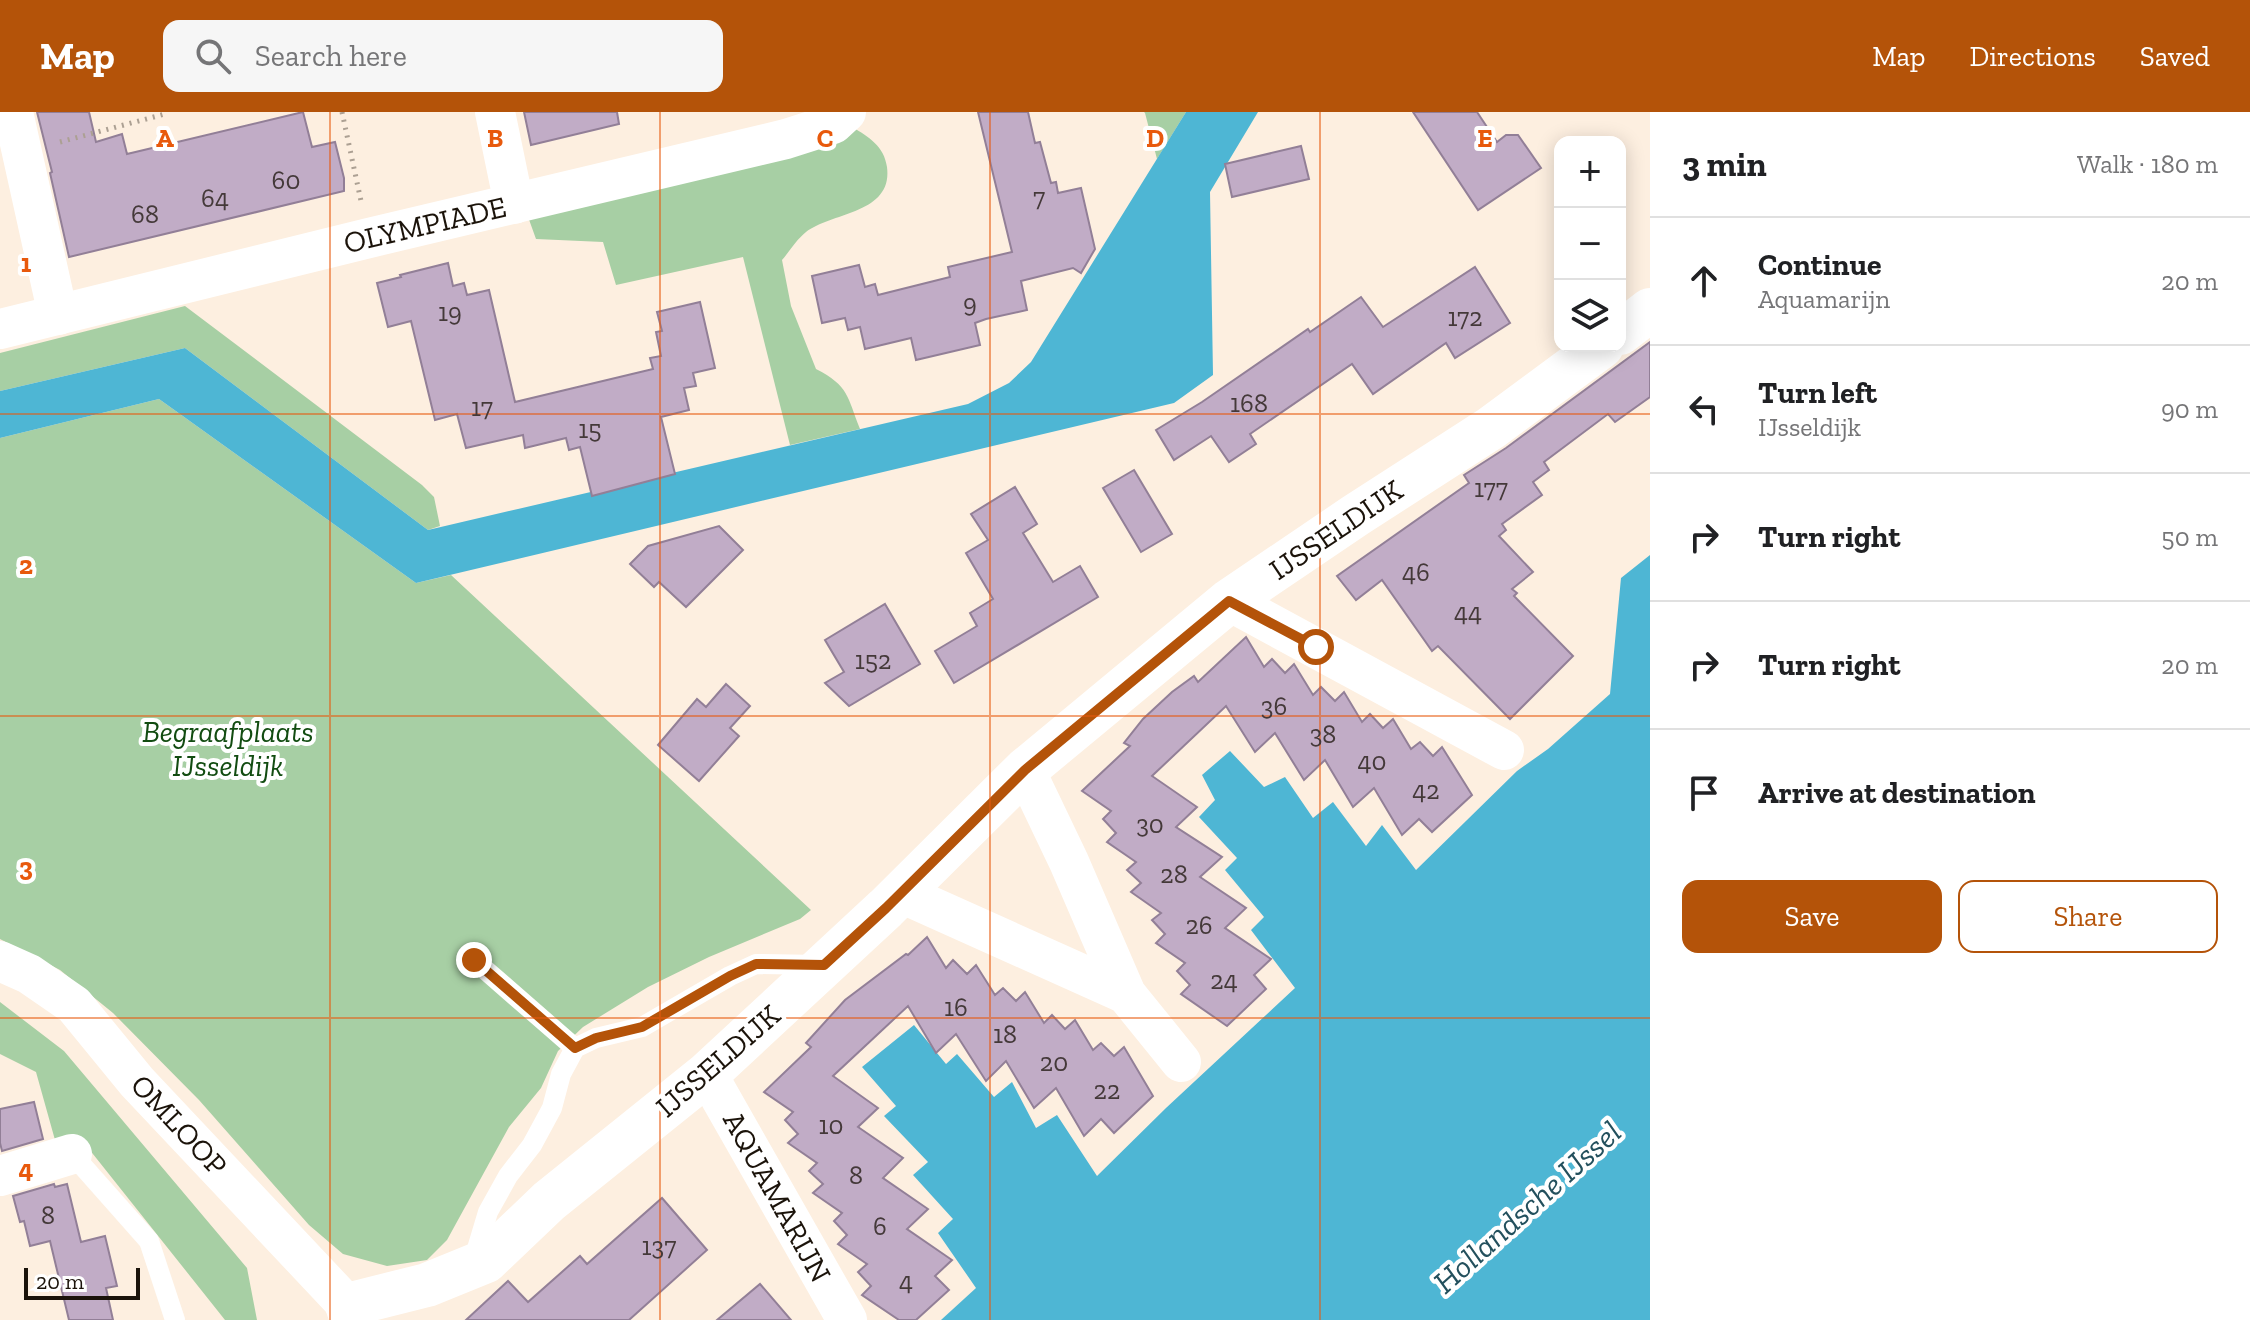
<!DOCTYPE html>
<html lang="en">
<head>
<meta charset="utf-8">
<style>
  body { margin:0; font-family:"Zilla Slab",serif; background:#f6f6f6; color:#202124 }
  .controls { position:absolute; right:24px; top:24px; display:grid; overflow:hidden; border-radius:16px; box-shadow:0 4px 20px #0003 }
  .controls button { width:72px; height:72px; display:grid; place-items:center; padding:0; border:0; border-bottom:2px solid #e0e0e0; background:#fff; color:#202124; font:40px sans-serif }
  .scale { position:absolute; left:24px; bottom:20px; width:116px; box-sizing:border-box; padding-left:8px; border:4px solid #1b130a; border-top:0; font-size:22px; line-height:28px; white-space:nowrap; color:#1b130a; -webkit-text-stroke:6px #fff; paint-order:stroke }
  .stop { position:absolute; width:24px; height:24px; margin:-18px; border:6px solid #b45309; border-radius:50%; background:#fff }
  .stop.end { background:#b45309; border-color:#fff; box-shadow:0 2px 8px #0008 }
  .list { margin:0; padding:0; list-style:none }
  h2 { display:flex; justify-content:space-between; align-items:center; height:104px; margin:0; padding:0 32px; font-size:34px }
  h2 small { font-size:26px; font-weight:400; color:#757577 }
  .list li { display:grid; grid-template-columns:52px 1fr auto; gap:24px; align-items:center; box-sizing:border-box; height:128px; padding:0 32px; border-top:2px solid #e0e0e0 }
  .list b { display:block; font-size:30px; white-space:nowrap }
  .list p { margin:0; font-size:26px; white-space:nowrap; color:#757577 }
  .list em { font-size:26px; font-style:normal; color:#757577 }
  .actions { display:flex; gap:16px; padding:24px 32px }
  .actions a { flex:1; padding:18px 0; border:2px solid #b45309; border-radius:16px; text-align:center; font-size:28px; color:#b45309 }
  .actions .main { background:#b45309; color:#fff }
  .icon { flex:none; width:44px; height:44px; fill:none; stroke:currentColor; stroke-width:2; stroke-linecap:round; stroke-linejoin:round }
  .map { position:relative; flex:none; width:1650px; height:1208px; overflow:hidden }
  header { display:flex; align-items:center; gap:48px; box-sizing:border-box; height:112px; padding:0 40px; background:#b45309; color:#fff }
  header strong { font-size:38px }
  nav { display:flex; gap:44px; margin-inline-start:auto; font-size:28px }
  .search { width:560px; height:72px; background:#f6f6f6; display:flex; align-items:center; gap:20px; box-sizing:border-box; padding:0 28px; border-radius:16px; color:#757577; font-size:30px }
  main { display:flex }
  aside { flex:1; background:#fff }
  .map>svg:first-child { display:block }
  .green { fill:#a7cfa4 }
  .water { fill:#4eb6d4 }
  .building { fill:#c1acc6; stroke:#927f97; stroke-width:2 }
  .lines { fill:none; stroke-linecap:round; stroke-linejoin:round }
  .path { stroke:#aca093; stroke-width:5; stroke-dasharray:2 6; stroke-linecap:butt }
  .service { stroke:#fff; stroke-width:20 }
  .minor { stroke:#fff; stroke-width:40 }
  .tertiary { stroke:#fff; stroke-width:44 }
  .route { stroke:#b45309; stroke-width:10 }
  .grid { fill:none; stroke:#e8590c; stroke-width:2; stroke-opacity:0.55 }
  .labels { text-anchor:middle; dominant-baseline:central; stroke-width:8; stroke-linejoin:round; paint-order:stroke }
  .number-label { font-size:26px; fill:#443939 }
  .street-label { font-size:30px; fill:#1b130a; stroke:#fff }
  .park-label { font-size:30px; font-style:italic; fill:#124c11; stroke:#fff }
  .water-label { font-size:32px; font-style:italic; fill:#23505d; stroke:#fff }
  .grid-label { font-size:26px; text-anchor:middle; font-weight:bold; fill:#e8590c; stroke:#fff; stroke-width:8; stroke-linejoin:round; paint-order:stroke }
</style>
</head>
<body>
<header>
<strong>Map</strong>
<div class="search"><svg class="icon" aria-label="search" viewBox="0 0 24 24"><circle cx="10" cy="10" r="6"/><path d="M15 15l6 6"/></svg>Search here</div>
<nav><a>Map</a><a>Directions</a><a>Saved</a></nav>
</header>
<main>
<div class="map">
<svg width="1650" height="1208" viewBox="0 0 1650 1208">
  <rect width="100%" height="100%" fill="#fdefe0"/>
  <g class="green">
    <path d="M 1144,0 L 1186,0 L 1157,47 L 1145,1 Z"/>
    <path d="M 852,15 C 869,25 884,34 887,55 C 893,102 832,100 806,120 C 797,127 789,140 782,148 L 791,194 L 816,257 C 849,274 847,284 860,317 L 790,333 L 743,145 L 616,173 L 603,130 L 536,127 L 527,102 Z"/>
    <path d="M 185,194 L 422,373 L 434,385 L 440,414 L 428,418 L 185,236 L 0,279 L 0,241 Z"/>
    <path d="M 159,287 L 416,471 L 451,463 L 811,798 L 800,807 L 709,845 L 648,875 L 583,915 L 558,939 L 541,976 L 509,1015 L 447,1128 L 427,1148 L 387,1154 L 343,1142 L 309,1113 L 199,988 L 113,901 L 60,858 L 0,827 L 0,326 Z"/>
    <path d="M 0,890 L 64,939 L 247,1156 L 257,1208 L 225,1208 L 85,1032 L 55,1028 L 36,960 L 0,942 Z"/>
  </g>
  <g class="water">
    <path d="M 1186,0 L 1258,0 L 1210,80 L 1213,263 L 1174,291 L 416,471 L 159,287 L 0,326 L 0,279 L 185,236 L 428,418 L 968,292 L 1009,271 L 1031,250 Z"/>
    <path d="M 1650,443 L 1650,1208 L 941,1208 L 976,1176 L 938,1121 L 953,1107 L 913,1063 L 928,1050 L 884,1004 L 896,994 L 862,955 L 914,913 L 946,952 L 957,942 L 994,985 L 1012,970 L 1036,1016 L 1057,1003 L 1097,1064 L 1166,996 L 1295,876 L 1251,818 L 1264,805 L 1225,758 L 1237,746 L 1199,705 L 1215,688 L 1202,663 L 1230,639 L 1264,675 L 1285,665 L 1313,706 L 1333,690 L 1366,734 L 1382,713 L 1416,758 L 1517,659 L 1548,637 L 1610,582 L 1621,466 Z"/>
  </g>
  <g class="building">
    <path d="M 37,0 L 89,0 L 96,30 L 122,22 L 127,42 L 303,0 L 312,35 L 335,30 L 344,66 L 344,79 L 69,145 L 50,61 L 52,60 Z"/>
    <path d="M 524,0 L 617,0 L 619,12 L 531,33 Z"/>
    <path d="M 978,0 L 1028,0 L 1035,31 L 1040,30 L 1051,71 L 1056,70 L 1058,81 L 1081,76 L 1095,137 L 1081,161 L 1073,156 L 1021,169 L 1027,198 L 986,207 L 975,211 L 980,233 L 916,248 L 911,226 L 865,237 L 860,215 L 848,218 L 845,206 L 822,211 L 812,164 L 859,153 L 865,175 L 875,172 L 878,183 L 950,165 L 948,155 L 1012,140 Z"/>
    <path d="M 1413,0 L 1477,0 L 1497,30 L 1506,23 L 1518,23 L 1541,56 L 1478,98 Z"/>
    <path d="M 1301,34 L 1309,67 L 1232,85 L 1225,52 Z"/>
    <path d="M 448,151 L 453,174 L 464,171 L 467,183 L 489,178 L 515,290 L 653,257 L 650,246 L 661,244 L 656,220 L 662,219 L 657,200 L 700,190 L 715,256 L 693,261 L 696,274 L 684,276 L 689,298 L 661,305 L 675,362 L 592,384 L 580,335 L 569,338 L 566,326 L 525,336 L 523,323 L 466,336 L 457,302 L 435,308 L 411,209 L 388,215 L 377,171 L 401,165 L 400,163 Z"/>
    <path d="M 1475,155 L 1510,211 L 1455,246 L 1446,231 L 1373,282 L 1352,252 L 1250,322 L 1256,332 L 1229,350 L 1211,324 L 1174,348 L 1156,318 L 1202,290 L 1308,217 L 1310,220 L 1361,185 L 1383,215 Z"/>
    <path d="M 1650,230 L 1650,285 L 1615,310 L 1608,302 L 1544,350 L 1549,358 L 1533,370 L 1542,383 L 1502,412 L 1506,418 L 1499,424 L 1533,460 L 1512,477 L 1517,481 L 1514,484 L 1573,544 L 1510,607 L 1438,534 L 1432,539 L 1382,468 L 1356,488 L 1337,464 L 1469,371 L 1464,363 L 1506,336 Z"/>
    <path d="M 1134,358 L 1172,422 L 1141,440 L 1103,376 Z"/>
    <path d="M 1015,375 L 1037,412 L 1023,421 L 1053,470 L 1080,454 L 1098,485 L 954,571 L 935,539 L 977,514 L 970,501 L 993,487 L 966,441 L 988,428 L 971,402 Z"/>
    <path d="M 719,414 L 743,438 L 686,495 L 659,470 L 654,475 L 630,452 L 648,434 Z"/>
    <path d="M 885,492 L 920,552 L 849,594 L 825,571 L 844,560 L 825,528 Z"/>
    <path d="M 1246,525 L 1264,555 L 1272,547 L 1285,561 L 1294,552 L 1313,583 L 1321,575 L 1335,589 L 1344,580 L 1362,610 L 1370,602 L 1383,616 L 1393,607 L 1411,637 L 1420,630 L 1433,644 L 1442,635 L 1472,683 L 1432,720 L 1419,707 L 1402,723 L 1374,676 L 1353,695 L 1325,648 L 1304,668 L 1275,621 L 1255,640 L 1226,594 L 1152,664 L 1197,695 L 1176,715 L 1222,745 L 1200,765 L 1246,796 L 1225,816 L 1271,847 L 1254,863 L 1266,877 L 1227,914 L 1181,882 L 1190,873 L 1177,859 L 1185,851 L 1156,831 L 1165,822 L 1152,808 L 1161,801 L 1131,780 L 1141,771 L 1127,758 L 1136,750 L 1107,730 L 1116,721 L 1103,707 L 1111,699 L 1082,679 L 1130,634 L 1124,631 L 1143,607 L 1172,580 L 1194,564 L 1198,570 Z"/>
    <path d="M 726,572 L 750,594 L 730,616 L 739,624 L 699,669 L 658,633 L 697,587 L 706,595 Z"/>
    <path d="M 927,825 L 946,856 L 953,848 L 967,862 L 976,853 L 995,883 L 1003,876 L 1016,889 L 1025,880 L 1044,911 L 1052,903 L 1065,917 L 1075,908 L 1093,938 L 1101,931 L 1114,944 L 1124,935 L 1153,984 L 1114,1021 L 1101,1007 L 1084,1024 L 1056,976 L 1034,996 L 1006,949 L 986,969 L 956,922 L 936,941 L 908,894 L 833,964 L 878,996 L 858,1015 L 903,1046 L 883,1066 L 928,1097 L 907,1117 L 952,1148 L 935,1164 L 949,1178 L 916,1208 L 899,1208 L 862,1183 L 871,1174 L 858,1160 L 867,1152 L 838,1132 L 847,1123 L 834,1109 L 842,1101 L 813,1081 L 823,1072 L 809,1059 L 817,1051 L 788,1031 L 798,1022 L 785,1008 L 793,1000 L 764,980 L 811,935 L 806,931 L 845,888 L 906,842 L 908,843 Z"/>
    <path d="M 34,990 L 43,1027 L 2,1039 L 0,1031 L 0,997 Z"/>
    <path d="M 54,1072 L 55,1075 L 67,1072 L 81,1130 L 105,1124 L 117,1174 L 106,1176 L 113,1208 L 69,1208 L 50,1129 L 30,1134 L 24,1109 L 20,1110 L 13,1084 Z"/>
    <path d="M 662,1086 L 707,1138 L 629,1208 L 466,1208 L 508,1169 L 528,1190 L 580,1144 L 587,1152 Z"/>
    <path d="M 760,1172 L 791,1208 L 717,1208 Z"/>
  </g>
  <g class="lines">
    <g class="path">
      <path d="M 342,0 L 361,89"/>
      <path d="M 60,30 L 165,2 L 166,0"/>
    </g>
    <g class="service">
      <path d="M 474,848 L 575,936"/>
      <path d="M 72,1042 L 149,1129 L 175,1208"/>
      <path d="M 473,1150 L 488,1100 L 508,1064 L 532,1033 L 552,996 L 561,962 L 575,936 L 596,926 L 642,915 L 730,864 L 756,852 L 820,853"/>
    </g>
    <g class="minor">
      <path d="M 13,0 L 58,203"/>
      <path d="M 495,0 L 514,92"/>
      <path d="M 0,217 L 369,126 L 786,27 L 833,12 L 846,0"/>
      <path d="M 1229,489 L 1504,638"/>
      <path d="M 1025,658 L 1069,750 L 1126,882 L 1181,950"/>
      <path d="M 901,781 L 1126,882"/>
      <path d="M 0,849 L 29,862 L 74,893 L 137,970 L 347,1193"/>
      <path d="M 707,962 L 847,1208"/>
      <path d="M 0,1064 L 72,1042"/>
    </g>
    <g class="tertiary">
      <path d="M 1620,221 L 1650,198"/>
      <path d="M 352,1208 L 347,1193 L 427,1173 L 486,1149 L 549,1089 L 707,962 L 886,796 L 1025,658 L 1229,489 L 1356,403 L 1491,316 L 1602,234"/>
    </g>
  </g>
  <g class="lines">
    <path class="route" d="M 474,848 L 575,936 L 596,926 L 642,915 L 730,864 L 756,852 L 824,853 L 886,796 L 1025,658 L 1229,489 L 1316,535"/>
  </g>
  <path class="grid" d="M 330,0 L 330,1208M 660,0 L 660,1208M 990,0 L 990,1208M 1320,0 L 1320,1208M 0,302 L 1650,302M 0,604 L 1650,604M 0,906 L 1650,906"/>
  <g class="labels">
    <g class="number-label">
      <text x="286" y="68">60</text>
      <text x="1039" y="85">7</text>
      <text x="215" y="86">64</text>
      <text x="145" y="102">68</text>
      <text x="970" y="191">9</text>
      <text x="450" y="200">19</text>
      <text x="1465" y="205">172</text>
      <text x="1249" y="291">168</text>
      <text x="482" y="295">17</text>
      <text x="590" y="317">15</text>
      <text x="1491" y="376">177</text>
      <text x="1416" y="460">46</text>
      <text x="1468" y="500">44</text>
      <text x="873" y="548">152</text>
      <text x="1274" y="594">36</text>
      <text x="1323" y="622">38</text>
      <text x="1372" y="649">40</text>
      <text x="1426" y="678">42</text>
      <text x="1150" y="712">30</text>
      <text x="1174" y="762">28</text>
      <text x="1199" y="813">26</text>
      <text x="1224" y="868">24</text>
      <text x="956" y="895">16</text>
      <text x="1005" y="922">18</text>
      <text x="1054" y="950">20</text>
      <text x="1107" y="978">22</text>
      <text x="831" y="1013">10</text>
      <text x="856" y="1063">8</text>
      <text x="48" y="1103">8</text>
      <text x="880" y="1114">6</text>
      <text x="659" y="1134">137</text>
      <text x="906" y="1169">4</text>
    </g>
    <g class="street-label">
      <text transform="translate(425 113) rotate(-13)">OLYMPIADE</text>
      <text transform="translate(1336 418) rotate(-34)">IJSSELDIJK</text>
      <text transform="translate(718 949) rotate(-41)">IJSSELDIJK</text>
      <text transform="translate(179 1013) rotate(47)">OMLOOP</text>
      <text transform="translate(777 1085) rotate(61)">AQUAMARIJN</text>
    </g>
    <g class="park-label">
      <text x="228" y="620">Begraafplaats<tspan x="228" dy="34">IJsseldijk</tspan></text>
    </g>
    <g class="water-label">
      <text transform="translate(1527 1095) rotate(-42)">Hollandsche IJssel</text>
    </g>
  </g>
  <g class="grid-label">
    <text x="165" y="35">A</text>
    <text x="495" y="35">B</text>
    <text x="825" y="35">C</text>
    <text x="1155" y="35">D</text>
    <text x="1485" y="35">E</text>
    <text x="26" y="160">1</text>
    <text x="26" y="462">2</text>
    <text x="26" y="764">3</text>
    <text x="26" y="1066">4</text>
  </g>
</svg>
<div class="controls">
<button>+</button>
<button>−</button>
<button><svg class="icon" aria-label="layers" viewBox="0 0 24 24"><path d="M12 4l9 5-9 5-9-5zM3 14l9 5 9-5"/></svg></button>
</div>
<div class="scale">20 m</div>
<div class="stop" style="left:1316px;top:535px"></div>
<div class="stop end" style="left:474px;top:848px"></div>
</div>
<aside>
<h2>3 min<small>Walk · 180 m</small></h2>
<ul class="list">
<li><svg class="icon" aria-label="ahead" viewBox="0 0 24 24"><path d="M12 20V5M6 11l6-6 6 6"/></svg><div><b>Continue</b><p>Aquamarijn</p></div><em>20 m</em></li>
<li><svg class="icon" aria-label="left" viewBox="0 0 24 24"><path d="M17 20v-9H6M10 6l-5 5 5 5"/></svg><div><b>Turn left</b><p>IJsseldijk</p></div><em>90 m</em></li>
<li><svg class="icon" aria-label="right" viewBox="0 0 24 24"><path d="M7 20v-9h11M14 6l5 5-5 5"/></svg><div><b>Turn right</b></div><em>50 m</em></li>
<li><svg class="icon" aria-label="right" viewBox="0 0 24 24"><path d="M7 20v-9h11M14 6l5 5-5 5"/></svg><div><b>Turn right</b></div><em>20 m</em></li>
<li><svg class="icon" aria-label="arrive" viewBox="0 0 24 24"><path d="M6 21V4h12l-3 4 3 4H6"/></svg><div><b>Arrive at destination</b></div></li>
</ul>
<div class="actions"><a class="main">Save</a><a>Share</a></div>
</aside>
</main>
</body>
</html>
